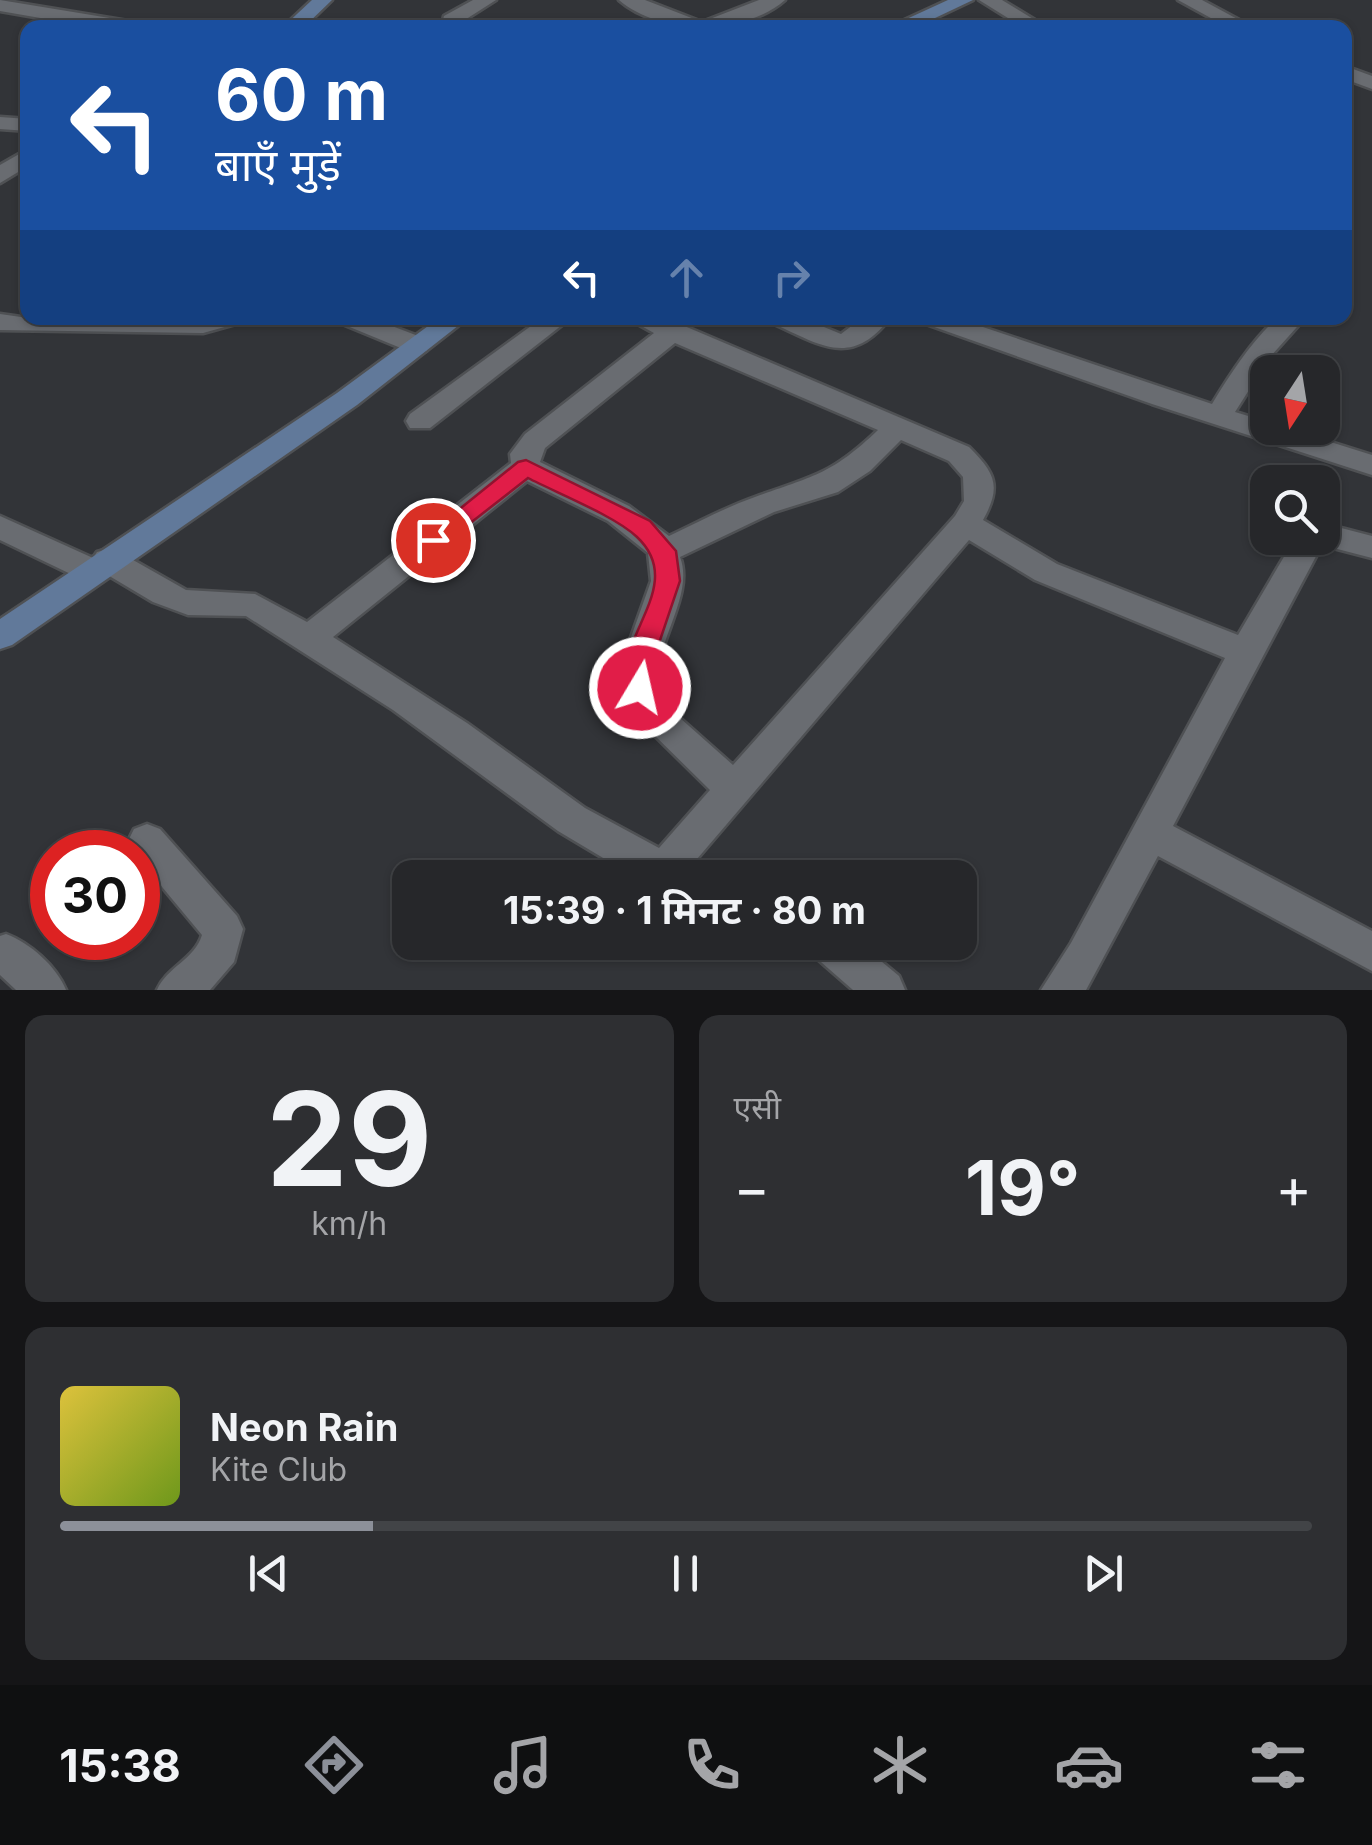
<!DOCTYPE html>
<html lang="hi">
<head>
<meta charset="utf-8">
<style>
  :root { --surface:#26272a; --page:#2e2f32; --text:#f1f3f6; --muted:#a4a5a8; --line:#424447; --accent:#8c9099 }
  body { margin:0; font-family:Inter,"Noto Sans Devanagari",sans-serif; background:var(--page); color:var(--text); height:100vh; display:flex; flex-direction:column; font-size:38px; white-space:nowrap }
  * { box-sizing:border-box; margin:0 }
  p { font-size:32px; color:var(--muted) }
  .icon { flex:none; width:55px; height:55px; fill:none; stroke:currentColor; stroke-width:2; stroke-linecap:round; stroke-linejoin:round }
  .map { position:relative; height:990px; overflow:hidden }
  .drawer { display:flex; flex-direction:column; gap:25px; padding:25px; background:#151517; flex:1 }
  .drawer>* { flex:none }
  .guide { position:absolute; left:20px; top:20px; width:1332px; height:305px; border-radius:20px; box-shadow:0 2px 8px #0004,0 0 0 2px var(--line); background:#1a4fa0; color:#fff; overflow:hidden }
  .needle { width:65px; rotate:192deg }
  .tools { position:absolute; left:1250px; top:355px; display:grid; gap:20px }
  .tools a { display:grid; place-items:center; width:90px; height:90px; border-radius:20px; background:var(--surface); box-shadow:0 2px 8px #0004,0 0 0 2px var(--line); font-size:50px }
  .speed { position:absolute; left:30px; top:830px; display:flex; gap:20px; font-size:50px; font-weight:700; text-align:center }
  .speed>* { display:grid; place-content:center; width:130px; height:130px; border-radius:50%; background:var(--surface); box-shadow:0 2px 8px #0004,0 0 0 2px var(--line); line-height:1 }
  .speed .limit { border:15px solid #d22; background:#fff; color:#111 }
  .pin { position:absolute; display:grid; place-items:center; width:85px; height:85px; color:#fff; margin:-42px; border:5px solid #fff; border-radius:50%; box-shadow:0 2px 10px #0007 }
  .me { position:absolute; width:110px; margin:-55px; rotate:9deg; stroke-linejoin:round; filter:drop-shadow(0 0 8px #0008) }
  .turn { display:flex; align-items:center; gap:35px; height:210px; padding:0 30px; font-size:45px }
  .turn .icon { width:130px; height:130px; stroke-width:2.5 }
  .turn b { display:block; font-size:70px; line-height:85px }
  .lanes { display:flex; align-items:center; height:95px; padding:0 30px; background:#0003; justify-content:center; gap:50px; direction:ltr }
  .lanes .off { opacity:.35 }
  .big { font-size:75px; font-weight:700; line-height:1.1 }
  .drawer .tile { flex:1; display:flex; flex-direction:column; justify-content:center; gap:15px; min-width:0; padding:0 35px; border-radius:20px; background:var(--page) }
  .drawer .dial { align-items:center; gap:0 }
  .dial b { font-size:130px; line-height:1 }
  .song { display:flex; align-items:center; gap:30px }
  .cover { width:120px; height:120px; border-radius:15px; background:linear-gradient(135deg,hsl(50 70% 55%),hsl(80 70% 35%)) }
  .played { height:10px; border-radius:5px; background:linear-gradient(90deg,var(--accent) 25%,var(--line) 25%) }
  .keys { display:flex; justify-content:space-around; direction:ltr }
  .heat { display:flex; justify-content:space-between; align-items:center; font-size:55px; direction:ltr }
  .drawer .tiles { flex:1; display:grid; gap:25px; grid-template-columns:1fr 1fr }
  .tile:last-child { grid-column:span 2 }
  .trip { position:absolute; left:392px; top:860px; width:585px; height:100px; border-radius:20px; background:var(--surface); box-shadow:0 2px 8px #0004,0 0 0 2px var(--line); font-weight:700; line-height:100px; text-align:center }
  .dock { display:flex; height:160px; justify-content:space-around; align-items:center; background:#0f1011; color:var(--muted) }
  .dock .icon { width:70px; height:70px }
  .dock .selected { color:var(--accent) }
  .dock b { font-size:45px; color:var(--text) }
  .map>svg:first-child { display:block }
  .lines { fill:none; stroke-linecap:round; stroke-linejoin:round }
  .street-casing { stroke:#4f5154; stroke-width:5 }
  .secondary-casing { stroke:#4f5154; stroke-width:5 }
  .street { fill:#696c71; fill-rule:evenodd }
  .secondary { fill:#61799a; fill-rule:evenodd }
  .route { fill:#e11d48; stroke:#92132f; stroke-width:2.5 }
</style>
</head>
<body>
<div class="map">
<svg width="1372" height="990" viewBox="0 0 1372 990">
  <rect width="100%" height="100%" fill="#323438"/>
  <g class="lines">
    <defs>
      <g id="street">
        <path d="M0,0L134,22L143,28H98L0,11Z"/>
        <path d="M473,0H496L460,23V28H441L444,16Z"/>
        <path d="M619,0H645L702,22L759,0H785C745,36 659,35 619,0Z"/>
        <path d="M979,0H1002L1048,28H1024Z"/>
        <path d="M1178,0H1202L1254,28H1229Z"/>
        <path d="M1345,66L1372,76V89L1345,79Z"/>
        <path d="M0,117L28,119V131L0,129Z"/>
        <path d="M28,149V166L0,183V165Z"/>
        <path d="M0,314L28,318H243L239,323L203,333L0,330Z"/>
        <path d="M336,318H371L426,339L430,345L426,351H408L340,323Z"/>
        <path d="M542,318H571L430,428H410L406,421L410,414Z"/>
        <path d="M627,318H661L682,325L969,447C995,473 1002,486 983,520L1057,564L1238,635L1295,538H1322V523L1372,536V558L1322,545L1173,826L1372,931V971L1158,856L1086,990H1041L1071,943L1225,658L1035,580L969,540L697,859L716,866L721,878H644L620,868L558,831L393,710L246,616L188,615L153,602L106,574L103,579L92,583L81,579L0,540V516L93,558L97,552L108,549L119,552L186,590L255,594L307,622L511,463L510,454L525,434L654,333ZM675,343L878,430C831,475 813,476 755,497C726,507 697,523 669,536L629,506L540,462L545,448ZM901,440L949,461L963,477L964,501L955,516L733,765L680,718L657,689C653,644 695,596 680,557L774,512L838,492L870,471ZM527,481L608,521L648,553L651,581L625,654L623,689L643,724L710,790L659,848L585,808L467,723L333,637Z"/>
        <path d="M768,318H802L841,334L862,318H890C851,369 819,344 772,323Z"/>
        <path d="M919,318H956L1212,404C1231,373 1251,342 1277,318H1305L1270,357L1235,412L1268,422V428H1286L1372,455V475L1152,404L923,323Z"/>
        <path d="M147,824L160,829L237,916L243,929L234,962L210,990H157C167,967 195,959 202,935L138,858V852H133L128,841L134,829Z"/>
        <path d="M6,934C30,943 56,966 66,990H16L0,975V936Z"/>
        <path d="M807,942H858L899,976L905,990H853L813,955Z"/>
      </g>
      <g id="secondary">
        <path d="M312,0H332L303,28H282Z"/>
        <path d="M948,0H973L914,28H887Z"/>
        <path d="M439,318H468L357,405L12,645L0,649V619L337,393Z"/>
      </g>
    </defs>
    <use href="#street" class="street-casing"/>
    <use href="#secondary" class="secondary-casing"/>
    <use href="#street" class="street"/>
    <use href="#secondary" class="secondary"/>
  </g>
  <path class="route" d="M526,460L650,521L676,551L680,581L654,658L649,695L640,698L631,695C604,644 691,588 637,537C615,516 557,493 528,478L441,546L433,549L421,540L518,462Z"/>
</svg>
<div class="tools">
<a><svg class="needle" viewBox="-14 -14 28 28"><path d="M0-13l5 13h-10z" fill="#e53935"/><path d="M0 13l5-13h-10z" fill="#a4a5a8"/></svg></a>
<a><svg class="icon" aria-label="search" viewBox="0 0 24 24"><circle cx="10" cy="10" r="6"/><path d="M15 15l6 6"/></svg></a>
</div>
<div class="speed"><div class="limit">30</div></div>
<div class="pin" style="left:433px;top:540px;background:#d93025"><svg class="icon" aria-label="arrive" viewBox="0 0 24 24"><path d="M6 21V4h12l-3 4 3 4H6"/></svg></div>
<svg class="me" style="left:640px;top:688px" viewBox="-20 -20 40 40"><circle r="17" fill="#e11d48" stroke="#fff" stroke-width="3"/><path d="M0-11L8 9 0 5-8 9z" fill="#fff"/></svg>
<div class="trip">15:39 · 1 मिनट · 80 m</div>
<div class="guide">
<div class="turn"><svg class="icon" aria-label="left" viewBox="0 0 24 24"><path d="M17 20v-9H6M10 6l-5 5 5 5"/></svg><div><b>60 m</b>बाएँ मुड़ें</div></div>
<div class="lanes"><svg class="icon" aria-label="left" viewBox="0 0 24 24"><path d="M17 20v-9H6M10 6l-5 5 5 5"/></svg><svg class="icon off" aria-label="ahead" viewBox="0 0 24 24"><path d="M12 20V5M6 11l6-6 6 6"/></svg><svg class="icon off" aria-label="right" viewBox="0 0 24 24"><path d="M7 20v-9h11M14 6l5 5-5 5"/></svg></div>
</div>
</div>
<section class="drawer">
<div class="tiles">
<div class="tile dial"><b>29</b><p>km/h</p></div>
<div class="tile"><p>एसी</p>
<div class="heat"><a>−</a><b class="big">19°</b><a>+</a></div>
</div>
<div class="tile">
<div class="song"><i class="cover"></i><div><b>Neon Rain</b><p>Kite Club</p></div></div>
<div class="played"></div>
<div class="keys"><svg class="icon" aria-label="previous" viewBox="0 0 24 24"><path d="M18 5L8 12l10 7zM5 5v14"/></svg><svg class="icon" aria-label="pause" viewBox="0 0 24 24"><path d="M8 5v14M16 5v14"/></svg><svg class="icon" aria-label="next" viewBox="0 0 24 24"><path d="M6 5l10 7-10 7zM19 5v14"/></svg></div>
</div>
</div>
</section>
<nav class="dock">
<b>15:38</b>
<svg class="icon selected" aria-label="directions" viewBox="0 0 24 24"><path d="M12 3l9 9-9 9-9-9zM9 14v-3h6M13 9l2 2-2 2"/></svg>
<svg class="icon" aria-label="music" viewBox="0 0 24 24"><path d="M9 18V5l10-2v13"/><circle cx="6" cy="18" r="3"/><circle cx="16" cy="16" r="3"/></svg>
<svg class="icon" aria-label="phone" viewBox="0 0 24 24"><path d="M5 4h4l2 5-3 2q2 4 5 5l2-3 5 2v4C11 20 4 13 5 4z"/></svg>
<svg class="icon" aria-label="climate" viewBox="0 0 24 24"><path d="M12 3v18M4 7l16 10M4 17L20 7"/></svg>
<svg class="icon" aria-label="car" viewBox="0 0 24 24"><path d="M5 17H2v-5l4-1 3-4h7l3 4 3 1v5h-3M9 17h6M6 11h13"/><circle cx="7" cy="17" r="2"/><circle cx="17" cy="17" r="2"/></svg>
<svg class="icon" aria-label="filters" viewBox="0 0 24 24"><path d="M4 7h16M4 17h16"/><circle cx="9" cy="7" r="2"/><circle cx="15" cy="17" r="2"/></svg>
</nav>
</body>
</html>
